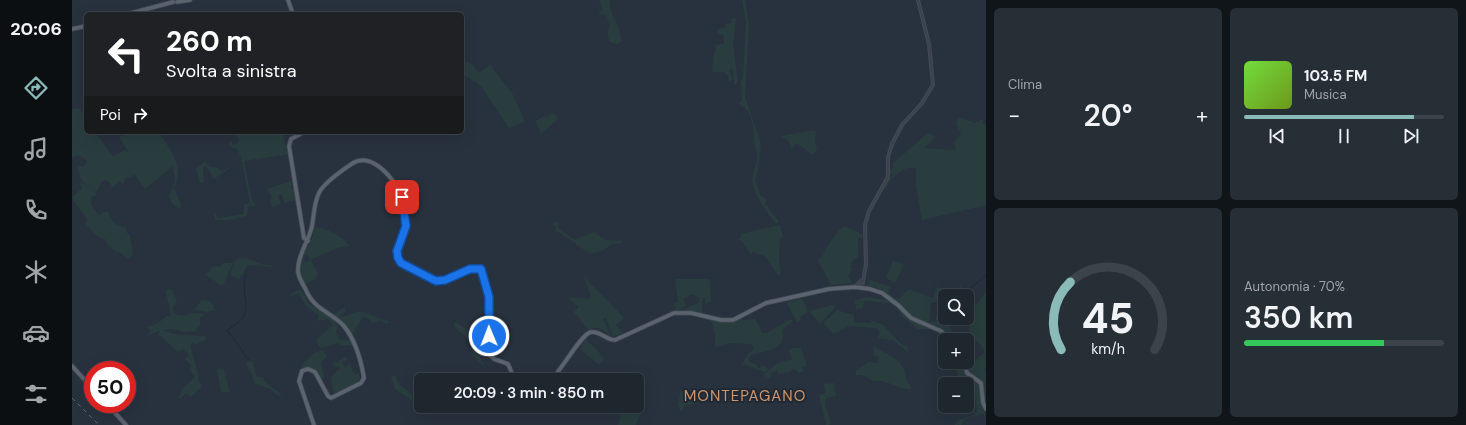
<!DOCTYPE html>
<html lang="it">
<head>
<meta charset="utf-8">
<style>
  :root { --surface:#1e262e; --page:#262e36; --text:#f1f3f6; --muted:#a1a5aa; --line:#3c434a; --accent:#8bbbb9 }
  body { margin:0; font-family:"DM Sans",sans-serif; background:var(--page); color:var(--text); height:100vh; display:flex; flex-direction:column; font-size:15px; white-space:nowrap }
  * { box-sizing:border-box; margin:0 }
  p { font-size:13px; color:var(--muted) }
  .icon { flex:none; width:22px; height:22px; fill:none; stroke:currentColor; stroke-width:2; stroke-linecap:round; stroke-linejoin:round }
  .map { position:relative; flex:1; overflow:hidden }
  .sheet { display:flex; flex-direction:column; gap:8px; padding:8px; background:#101519; width:480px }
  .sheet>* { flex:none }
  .guide { position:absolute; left:12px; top:12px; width:380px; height:122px; border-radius:6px; box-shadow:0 4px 16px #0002,0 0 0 1px var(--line); background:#202124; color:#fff; overflow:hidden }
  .tools { position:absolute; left:866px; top:289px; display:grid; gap:8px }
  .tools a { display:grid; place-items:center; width:36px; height:36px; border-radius:6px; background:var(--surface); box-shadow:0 4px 16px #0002,0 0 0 1px var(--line); font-size:20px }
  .speed { position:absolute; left:12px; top:361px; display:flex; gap:8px; font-size:20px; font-weight:700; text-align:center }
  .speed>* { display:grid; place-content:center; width:52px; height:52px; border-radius:50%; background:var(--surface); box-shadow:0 4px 16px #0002,0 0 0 1px var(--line); line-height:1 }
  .speed .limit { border:6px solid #d22; background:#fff; color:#111 }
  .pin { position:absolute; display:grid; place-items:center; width:34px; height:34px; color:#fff; margin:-17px; border-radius:8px; box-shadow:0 2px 6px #0006 }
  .me { position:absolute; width:44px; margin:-22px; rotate:359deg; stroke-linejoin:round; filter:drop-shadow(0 0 3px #0008) }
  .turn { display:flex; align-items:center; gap:14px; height:84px; padding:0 16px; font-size:18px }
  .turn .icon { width:52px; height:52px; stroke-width:2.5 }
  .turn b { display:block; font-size:28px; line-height:34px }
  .then { display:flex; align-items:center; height:38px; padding:0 16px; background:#0003; gap:8px; font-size:15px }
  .big { font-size:30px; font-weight:600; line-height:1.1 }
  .sheet .widget { flex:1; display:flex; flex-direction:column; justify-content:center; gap:6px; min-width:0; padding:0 14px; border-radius:6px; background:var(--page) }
  .sheet .dial { align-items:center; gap:0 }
  .dial svg { height:104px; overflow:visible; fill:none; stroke:var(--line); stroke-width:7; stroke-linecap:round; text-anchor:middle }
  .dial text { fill:var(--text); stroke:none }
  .song { display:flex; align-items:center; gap:12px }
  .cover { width:48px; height:48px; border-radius:6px; background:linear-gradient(135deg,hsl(100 70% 55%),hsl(80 70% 35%)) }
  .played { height:4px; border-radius:2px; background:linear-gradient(90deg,var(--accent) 85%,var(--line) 85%) }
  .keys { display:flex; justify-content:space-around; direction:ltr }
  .heat { display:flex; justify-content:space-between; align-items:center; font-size:22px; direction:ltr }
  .charge { height:6px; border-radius:3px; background:linear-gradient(90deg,#34c759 70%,var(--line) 0) }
  .sheet .tiles { flex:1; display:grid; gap:8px; grid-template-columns:repeat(2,1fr) }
  .trip { position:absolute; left:342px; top:373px; width:230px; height:40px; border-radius:6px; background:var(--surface); box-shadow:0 4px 16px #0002,0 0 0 1px var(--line); font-weight:600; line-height:40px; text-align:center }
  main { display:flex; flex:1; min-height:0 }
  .tabs { display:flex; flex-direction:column; width:72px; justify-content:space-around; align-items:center; background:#0c0f12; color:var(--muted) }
  .tabs .icon { width:28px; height:28px }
  .tabs .selected { color:var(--accent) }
  .tabs b { font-size:18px; color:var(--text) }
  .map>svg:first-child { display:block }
  .green { fill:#293d3f; fill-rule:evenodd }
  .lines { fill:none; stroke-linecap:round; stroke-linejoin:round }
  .stream { stroke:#1b293b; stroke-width:1 }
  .minor-casing { stroke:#454d57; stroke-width:4 }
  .major-casing { stroke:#454d57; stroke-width:5 }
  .minor { stroke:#3b444e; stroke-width:2.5 }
  .major { stroke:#5a636e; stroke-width:3.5 }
  .rail { stroke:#5e6875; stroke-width:1; stroke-dasharray:4 4; stroke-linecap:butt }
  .route-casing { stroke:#114b97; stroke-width:10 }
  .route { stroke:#1a73e8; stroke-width:7 }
  .labels { text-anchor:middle; stroke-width:4; stroke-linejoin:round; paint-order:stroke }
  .quarter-label { font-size:15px; letter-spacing:1px; fill:#cc966f; stroke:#202933 }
</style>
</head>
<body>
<main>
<nav class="tabs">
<b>20:06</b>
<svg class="icon selected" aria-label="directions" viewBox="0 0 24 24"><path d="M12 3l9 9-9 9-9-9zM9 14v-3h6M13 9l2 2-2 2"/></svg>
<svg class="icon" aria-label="music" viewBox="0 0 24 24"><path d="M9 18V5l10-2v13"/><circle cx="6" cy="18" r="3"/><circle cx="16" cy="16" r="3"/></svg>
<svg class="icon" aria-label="phone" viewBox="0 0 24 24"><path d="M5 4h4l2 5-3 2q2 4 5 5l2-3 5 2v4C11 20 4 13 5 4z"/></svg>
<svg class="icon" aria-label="climate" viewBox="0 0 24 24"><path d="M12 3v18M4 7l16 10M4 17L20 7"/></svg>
<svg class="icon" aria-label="car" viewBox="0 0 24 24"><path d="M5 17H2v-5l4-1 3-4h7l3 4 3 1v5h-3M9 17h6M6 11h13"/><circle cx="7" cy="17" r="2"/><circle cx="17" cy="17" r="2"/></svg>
<svg class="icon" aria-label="filters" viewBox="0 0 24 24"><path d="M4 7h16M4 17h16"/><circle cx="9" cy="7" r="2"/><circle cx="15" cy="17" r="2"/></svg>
</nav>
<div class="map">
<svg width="914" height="425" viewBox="0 0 914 425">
  <rect width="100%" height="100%" fill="#28323e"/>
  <g class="green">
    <path d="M528,0H538C536,16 550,26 549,42L545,44L538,42C534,34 537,30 538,23L534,15L528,14L525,4L526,3V9L531,12Z"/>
    <path d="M670,0H673L677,25L673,97L689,144L686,171L683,179L688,195L695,200L693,203L707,222L704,224C695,212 685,200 681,184C679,174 686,164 685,154C685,150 682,146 682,142C682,130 681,110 668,105L667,102L670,101L669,81L671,77L674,22Z"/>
    <path d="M662,18L664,19L661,45L666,81L663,85L662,84L661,69L657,70L661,80L657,81L656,76L652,72H640L642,54L644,51L643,45L652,44L651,34H646L645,29L653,28V24L660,23V19Z"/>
    <path d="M392,61L400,64L407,73L418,65L440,93L453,122L437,128L408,85L390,74V62Z"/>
    <path d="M7,108L14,119V132H23L41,157L53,150L58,155L47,137L56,132H87C98,150 113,166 102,188L109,204L107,209L100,203L97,196L103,182L101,166L73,189L63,175L54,178L51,184L47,181L41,188L37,182L33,180L30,181L25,191H22L25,195L19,197V205L26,215L35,211L42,223L54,228L55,233L58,235L61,255L56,259L48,252L46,253L37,247L33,239L26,237L13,223L16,221L0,198L10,188L8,184L9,183L15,185L9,180L5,166L11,167L15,163V160L6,155L0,158V109Z"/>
    <path d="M480,113H482L486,119L469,134L464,121L472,116L474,118Z"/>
    <path d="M887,117L902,123L911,119V124L914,125V205L850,220L844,186V168C830,165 818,179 813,191V186L821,173L817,175V170L821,168V163L856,133L864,137L849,150L852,148L882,150L884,153L882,142L889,134L884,123Z"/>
    <path d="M742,130L744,133L743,142L745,149L741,155L724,143L720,149L716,140L710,138V136Z"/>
    <path d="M164,132H213L212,141L216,154L172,161L180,200L184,205L176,207L175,216L157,220H143L142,213L146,218L172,214V205L178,202L169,157L165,149L160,148L157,144L158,139L161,145L166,143L167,141Z"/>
    <path d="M133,161L138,167H145L149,171L161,166L142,179L134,166H131L132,183H128L124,169Z"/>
    <path d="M220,181L219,189L222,188L224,200L212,203L210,194L206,196L209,204L200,207L198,199L200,198L195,189Z"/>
    <path d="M486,222L487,229L503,240L522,232L534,240L550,241L551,243L540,244L530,251L518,254L487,232L482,231L484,228L480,223Z"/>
    <path d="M708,225L711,237L708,239L707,258L709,274L706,276L693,256L681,252L679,255L670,241L666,240L669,237L668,234Z"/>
    <path d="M772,226L790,234L791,238H786V258L781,260L778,267L780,270L776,275L780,283L759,285L746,260L751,256C751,251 766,230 772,226Z"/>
    <path d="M242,227C255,228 270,236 278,246L265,248L238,260L235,254L231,259L233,261L227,263C233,250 242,241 242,227Z"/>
    <path d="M174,258L189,264L201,266V267L176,265L167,280L158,275L161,265L165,259Z"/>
    <path d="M239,260L246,273L243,279L232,285L238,297L228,278L227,264Z"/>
    <path d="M821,260L832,265L823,283L814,278Z"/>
    <path d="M152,263H161L151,285H149L134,275L141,266L147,267Z"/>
    <path d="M512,277L552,318L544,325L551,333L541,337L534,318L531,319L540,338L537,337C534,328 524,326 516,330L502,312L507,307L496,298H509L515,299L519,297Z"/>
    <path d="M603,279H638L639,302L633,304V298H630V313L638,315L607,312L628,302L627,298L620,294L611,299L614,305L604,312L602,304L606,302Z"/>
    <path d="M798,280L820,287L816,292L822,298H828L837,289L861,298L865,287L878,291L890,286L889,293L891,296H873V318H881L876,323L885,340H879C869,328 855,326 842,318C825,309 816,287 795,286ZM866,301L871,302L868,303L863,322H857L859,303Z"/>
    <path d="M97,288L100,290L105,302L101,307L102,313C113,321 123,307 133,316L128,317V325L123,331L111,332L101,329L91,330L101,334L133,336L135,338L124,345L122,343L118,345L126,374V381L130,386L119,397L114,393L108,399L106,397L110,392L109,390L123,377L117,369L120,366L113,359L117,355L112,349L106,352L86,334L88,332L86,331L73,337L79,331L74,326C84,327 88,321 95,316L99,317L94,291Z"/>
    <path d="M227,290L231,292L236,303L264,321L263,324L266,326L264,332L267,339L280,341L283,349L278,345L269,346L267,343L248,348L244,340L259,327L261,323L256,319L245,321L247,316L234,306L227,294L219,296L220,293Z"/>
    <path d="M914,292V368L912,370H914V408C908,387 914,387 896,373L893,363H898L913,353C909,338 891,339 900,316L895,312L897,309L895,308L903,306Z"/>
    <path d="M795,297L820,301L842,321L869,332L876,340L868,333L856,329H846L831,317L824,306L818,303L792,301L791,308L784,310L783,300Z"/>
    <path d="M730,299L736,311L728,317L729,320L725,322L714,302Z"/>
    <path d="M130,300L137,301L142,306V310L135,312L122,310Z"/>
    <path d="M761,305L764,307L748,324L737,311Z"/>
    <path d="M248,307L262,314L273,307V311L267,317C274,317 279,313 286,312C294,311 308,319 316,321V324L308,321L299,323V320L292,317L289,319L280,337L275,329Z"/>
    <path d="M765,310L782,315V322L799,323V320L811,325L829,344L835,346L836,352L821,340L806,338L808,332L804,328L777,326L761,334L751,323Z"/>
    <path d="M639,318L662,321L670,318L671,320L683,319L687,325L690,333H695L719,319L721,321L710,330C717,350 692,351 678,355L676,361L685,365V367L688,368L691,365L696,369L693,372L670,364L676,354L682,350L680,344L656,343L653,345L643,347V334Z"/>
    <path d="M384,322C391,328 401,332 405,342C410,353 404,356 415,369L401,356L398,341L383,327L382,324Z"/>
    <path d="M514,339L532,358L527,365L508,349Z"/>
    <path d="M801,346C815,355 832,358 834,377C835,382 839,385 839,389H832L811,381H802L790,375H784V371L797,362L806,363L807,357L802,355Z"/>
    <path d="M721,348H729L735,366L730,367L731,371L727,373L722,368L717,372L706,374L705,370L698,373L699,379L691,375L705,363L720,359L716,350Z"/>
    <path d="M251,350L255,357L249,362L252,378L247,379C242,371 241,367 231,369L229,366L242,353Z"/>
    <path d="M274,356L275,360L270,362L273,368L278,364L282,374H287L288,379L282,384L283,386L262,395L259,382L260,376L269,368L264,367L259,363L266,362Z"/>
    <path d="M180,361L185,377H190L196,385L210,394L206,396L198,389L181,383L183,382L174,363Z"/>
    <path d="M886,362H890L893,374L907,384L910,406L914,415L909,414L892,420L889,425H882L887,420L901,416L905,412L902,387L898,383L886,379L884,368Z"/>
    <path d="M151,368L158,392H149L145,369Z"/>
    <path d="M321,375L323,376L328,385L341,395L340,401L323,389L319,378Z"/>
    <path d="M762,383L764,396L754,398L753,405L759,422L757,425H754L747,395L754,393L752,384Z"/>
    <path d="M609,390L625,403L613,406L609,412L606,405Z"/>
    <path d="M571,398H574V401L564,425H546L551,406L569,405Z"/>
  </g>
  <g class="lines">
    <g class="stream">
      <path d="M174,274C166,299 188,313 155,330L177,360"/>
      <path d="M876,293C889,298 905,283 914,275"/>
    </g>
    <defs>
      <g id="minor">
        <path d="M783,287L790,280"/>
        <path d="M790,287L794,264L793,225L797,211L816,177V157L820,144L830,125L850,103L861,85L857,44L846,0"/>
      </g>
      <g id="major">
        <path d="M216,0L221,14"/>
        <path d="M105,2L118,0"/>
        <path d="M56,14L101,2"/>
        <path d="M0,29L14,26"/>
        <path d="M232,132L219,139L217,146L232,238L236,241"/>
        <path d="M892,362L895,373L909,383L911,403L914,409"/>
        <path d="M0,366L21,389"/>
        <path d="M479,380C489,371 509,334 519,332C529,331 534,340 543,340L602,313H619L649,320H661L694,303L757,289L783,287L798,289L810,293L826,305L839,318L869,331L878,340"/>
        <path d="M35,404L54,425"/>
        <path d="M242,425L227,381L230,371L236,369L243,372L256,396L259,398L289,383L292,378C289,360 283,339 271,325C256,310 242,310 233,288C230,283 227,278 226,272C225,256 237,241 240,226C242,215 242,203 247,193C251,184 272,169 281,163C296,154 312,169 321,181C329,192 337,213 334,227C332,239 320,251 329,263C338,270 355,281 366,281C381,281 394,264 409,269L417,302L416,353L422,359L436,364L443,380"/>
      </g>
    </defs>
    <use href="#minor" class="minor-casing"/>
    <use href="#major" class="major-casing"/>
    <use href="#minor" class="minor"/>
    <use href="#major" class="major"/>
    <path class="rail" d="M0,398L27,425"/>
  </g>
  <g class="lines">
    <defs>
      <path id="route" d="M330,197L334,226L325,251L326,258L329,263L364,281L373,280L398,269H409L417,297V336"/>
    </defs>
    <use href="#route" class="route-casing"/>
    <use href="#route" class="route"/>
  </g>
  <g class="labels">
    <g class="quarter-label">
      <text x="673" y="401">MONTEPAGANO</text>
    </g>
  </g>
</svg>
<div class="tools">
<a><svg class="icon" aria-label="search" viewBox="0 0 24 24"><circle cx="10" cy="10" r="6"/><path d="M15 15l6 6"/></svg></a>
<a>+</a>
<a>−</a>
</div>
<div class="speed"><div class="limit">50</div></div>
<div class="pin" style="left:330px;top:197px;background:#d93025"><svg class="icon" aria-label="arrive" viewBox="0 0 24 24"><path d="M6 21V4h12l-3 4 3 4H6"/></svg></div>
<svg class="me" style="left:417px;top:336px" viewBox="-20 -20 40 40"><circle r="17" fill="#1a73e8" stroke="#fff" stroke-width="3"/><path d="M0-11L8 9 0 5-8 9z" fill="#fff"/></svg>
<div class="trip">20:09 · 3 min · 850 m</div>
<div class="guide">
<div class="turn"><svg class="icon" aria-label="left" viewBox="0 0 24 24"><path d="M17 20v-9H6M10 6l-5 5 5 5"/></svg><div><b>260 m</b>Svolta a sinistra</div></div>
<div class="then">Poi<svg class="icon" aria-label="right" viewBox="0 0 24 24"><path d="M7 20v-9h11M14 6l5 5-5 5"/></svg></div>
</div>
</div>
<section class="sheet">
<div class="tiles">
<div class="widget"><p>Clima</p>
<div class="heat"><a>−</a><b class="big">20°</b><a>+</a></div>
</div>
<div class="widget">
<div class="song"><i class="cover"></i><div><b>103.5 FM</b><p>Musica</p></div></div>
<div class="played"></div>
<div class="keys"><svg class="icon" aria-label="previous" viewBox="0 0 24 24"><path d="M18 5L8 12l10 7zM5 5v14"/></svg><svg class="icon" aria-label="pause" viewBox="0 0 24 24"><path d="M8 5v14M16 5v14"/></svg><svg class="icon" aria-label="next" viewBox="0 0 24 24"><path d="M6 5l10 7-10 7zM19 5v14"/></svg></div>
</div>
<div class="widget dial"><svg viewBox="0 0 100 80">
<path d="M14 69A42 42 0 1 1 86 69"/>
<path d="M14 69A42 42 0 0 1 21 17" stroke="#8bbbb9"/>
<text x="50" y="56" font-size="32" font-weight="700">45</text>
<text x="50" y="72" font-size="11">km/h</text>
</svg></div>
<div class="widget"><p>Autonomia · 70%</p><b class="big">350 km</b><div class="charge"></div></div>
</div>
</section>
</main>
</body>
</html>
